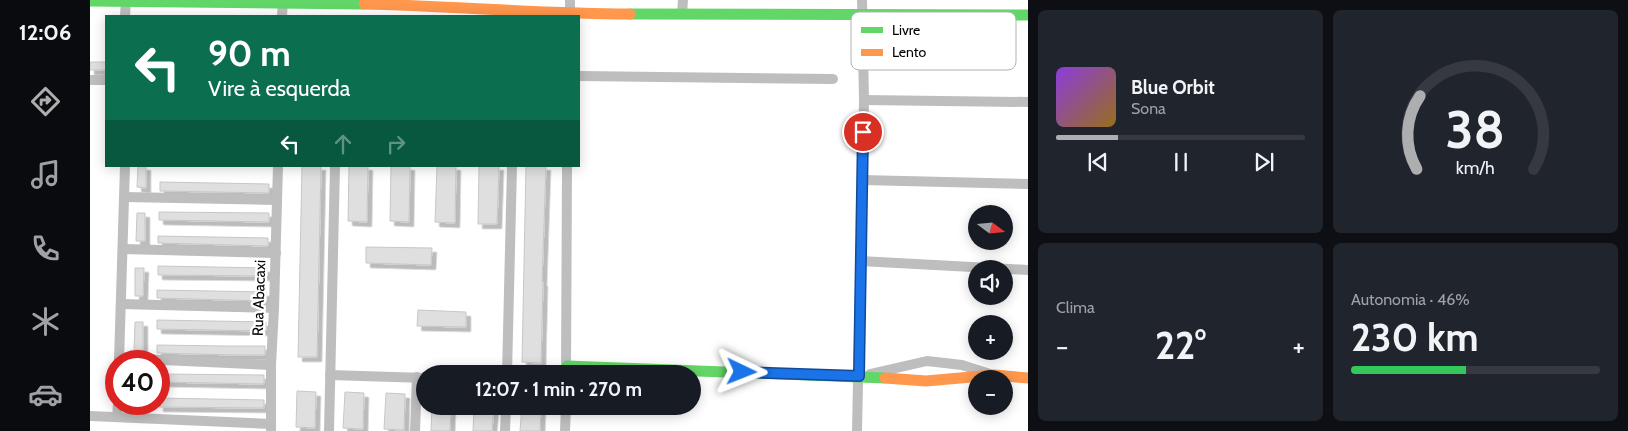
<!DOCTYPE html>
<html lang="pt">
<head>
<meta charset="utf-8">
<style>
  :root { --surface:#171b24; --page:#20242c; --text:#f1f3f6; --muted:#9ea1a6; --line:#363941; --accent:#adaeaf }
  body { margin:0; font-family:Cabin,sans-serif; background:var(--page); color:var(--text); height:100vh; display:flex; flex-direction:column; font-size:19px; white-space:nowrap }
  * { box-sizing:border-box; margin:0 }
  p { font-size:16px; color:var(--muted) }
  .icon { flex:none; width:28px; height:28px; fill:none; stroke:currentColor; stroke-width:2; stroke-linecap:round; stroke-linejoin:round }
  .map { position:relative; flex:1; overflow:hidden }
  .drawer { display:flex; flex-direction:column; gap:10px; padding:10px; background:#0d0f14; width:600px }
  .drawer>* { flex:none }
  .banner { position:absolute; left:15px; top:15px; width:475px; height:152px; border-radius:0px; box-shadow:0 2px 12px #0003; background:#0b6e4f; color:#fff; overflow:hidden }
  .needle { width:32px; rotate:106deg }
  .tools { position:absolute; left:878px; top:205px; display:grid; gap:10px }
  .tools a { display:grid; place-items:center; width:45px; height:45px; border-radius:50%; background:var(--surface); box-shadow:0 2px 12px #0003; font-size:25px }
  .speed { position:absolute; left:15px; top:350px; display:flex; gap:10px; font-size:25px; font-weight:700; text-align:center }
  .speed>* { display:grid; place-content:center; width:65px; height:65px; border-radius:50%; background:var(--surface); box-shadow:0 2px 12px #0003; line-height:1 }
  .speed .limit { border:8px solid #d22; background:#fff; color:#111 }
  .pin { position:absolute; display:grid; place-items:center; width:42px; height:42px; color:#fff; margin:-21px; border:2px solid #fff; border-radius:50%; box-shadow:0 1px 5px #0007 }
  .me { position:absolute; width:55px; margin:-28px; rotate:92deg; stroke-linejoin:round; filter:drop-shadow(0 0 4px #0008) }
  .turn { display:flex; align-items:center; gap:18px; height:105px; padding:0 20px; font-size:22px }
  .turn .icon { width:65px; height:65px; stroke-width:2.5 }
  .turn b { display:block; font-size:35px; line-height:42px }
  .lanes { display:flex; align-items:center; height:48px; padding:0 20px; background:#0003; justify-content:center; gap:25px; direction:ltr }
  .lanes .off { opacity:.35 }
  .big { font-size:38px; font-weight:700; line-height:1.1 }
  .drawer .card { flex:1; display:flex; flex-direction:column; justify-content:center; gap:8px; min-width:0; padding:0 18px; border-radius:8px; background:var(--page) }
  .drawer .dial { align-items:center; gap:0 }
  .dial svg { height:130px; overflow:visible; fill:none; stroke:var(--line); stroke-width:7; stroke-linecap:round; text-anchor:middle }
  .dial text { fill:var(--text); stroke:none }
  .song { display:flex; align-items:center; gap:15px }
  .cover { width:60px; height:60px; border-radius:8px; background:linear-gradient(135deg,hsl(270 70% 55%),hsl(40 70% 35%)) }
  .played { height:5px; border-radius:2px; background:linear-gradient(90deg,var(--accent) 25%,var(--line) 25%) }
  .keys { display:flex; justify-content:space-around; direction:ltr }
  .heat { display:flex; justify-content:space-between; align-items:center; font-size:28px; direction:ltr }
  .charge { height:8px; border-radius:4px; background:linear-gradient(90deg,#34c759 46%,var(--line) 0) }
  .drawer .tiles { flex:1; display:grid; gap:10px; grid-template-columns:repeat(2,1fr) }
  .trip { position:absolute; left:326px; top:365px; width:285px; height:50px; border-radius:25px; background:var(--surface); box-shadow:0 2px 12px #0003; font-weight:700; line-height:50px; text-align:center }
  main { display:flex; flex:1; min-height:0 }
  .tabs { display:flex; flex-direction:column; width:90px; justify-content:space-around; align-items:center; background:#090b0e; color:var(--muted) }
  .tabs .icon { width:35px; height:35px }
  .tabs .active { color:var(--accent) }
  .tabs b { font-size:22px; color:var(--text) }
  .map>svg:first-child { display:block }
  .building { fill:#dfdfdf; stroke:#c7c7c7; filter:url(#shadow) }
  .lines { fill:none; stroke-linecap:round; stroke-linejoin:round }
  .street { stroke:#bebebe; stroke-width:10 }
  .fast { stroke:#63d668; stroke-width:11 }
  .slow { stroke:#ff974d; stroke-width:11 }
  .route-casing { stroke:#114b97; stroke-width:12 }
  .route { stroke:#1a73e8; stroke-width:9 }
  .labels { text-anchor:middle; stroke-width:5; stroke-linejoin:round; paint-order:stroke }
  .street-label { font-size:15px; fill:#000; stroke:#fff }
  .key { fill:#fff; stroke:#b2b2b2; stroke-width:1 }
  .key-label { font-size:14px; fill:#000 }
</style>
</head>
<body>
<main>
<nav class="tabs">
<b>12:06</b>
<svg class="icon active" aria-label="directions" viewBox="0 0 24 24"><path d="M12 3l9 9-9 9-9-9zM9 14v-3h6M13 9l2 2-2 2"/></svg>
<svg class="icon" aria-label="music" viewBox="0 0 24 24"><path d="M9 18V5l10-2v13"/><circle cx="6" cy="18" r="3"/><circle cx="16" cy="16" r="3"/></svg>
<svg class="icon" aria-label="phone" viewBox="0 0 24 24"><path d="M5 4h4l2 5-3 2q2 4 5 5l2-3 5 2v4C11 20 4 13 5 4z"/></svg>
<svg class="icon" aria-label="climate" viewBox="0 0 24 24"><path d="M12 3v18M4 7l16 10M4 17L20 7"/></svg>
<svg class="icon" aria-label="car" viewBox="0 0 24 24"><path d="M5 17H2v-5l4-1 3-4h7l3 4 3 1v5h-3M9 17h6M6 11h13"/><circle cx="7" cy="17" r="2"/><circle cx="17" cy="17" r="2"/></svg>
</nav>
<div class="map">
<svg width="938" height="431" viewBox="0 0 938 431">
  <defs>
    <filter id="shadow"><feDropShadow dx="4.5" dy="4.5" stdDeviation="0" flood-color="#0004"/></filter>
  </defs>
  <rect width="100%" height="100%" fill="#fff"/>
  <g class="building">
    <rect x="0" y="62" width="16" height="8"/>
    <path d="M48,166H56V188L47,187Z"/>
    <path d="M212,166H231L227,357H208Z"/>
    <path d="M259,166H278L277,222L258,221Z"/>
    <path d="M301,166H320L319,222L300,221Z"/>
    <path d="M347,166H366L365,223L345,222Z"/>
    <path d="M389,166H409L407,224H388Z"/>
    <path d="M436,166H456L452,281L453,282L451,363L432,362Z"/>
    <path d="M70,182L179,184V193L70,191Z"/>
    <path d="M69,212L179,213V222L69,220Z"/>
    <path d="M47,213H55V241H46Z"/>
    <path d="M68,236L178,238V246L68,243Z"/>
    <path d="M276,247L342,248L341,265L276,263Z"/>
    <path d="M68,266L177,268V276L68,275Z"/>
    <path d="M45,268H54L53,296H45Z"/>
    <path d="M67,290L176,292V301L67,298Z"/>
    <path d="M328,310L376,312V327L327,326Z"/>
    <path d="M67,320L176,322V331L67,329Z"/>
    <path d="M45,322H53V350H44Z"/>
    <path d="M67,345L136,346H175V355H148L67,353Z"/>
    <path d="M69,374L174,375V384L69,382Z"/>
    <path d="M207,391L226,392L225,428L206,427Z"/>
    <path d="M255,392L274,393L273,429L253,428Z"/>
    <path d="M296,393L315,394L314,430L294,429Z"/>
    <path d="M69,398L174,400V408L69,407Z"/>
    <path d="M342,406H361L360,431H341Z"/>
    <path d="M384,406H404L402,431H383Z"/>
    <path d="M432,406H451L450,431H430Z"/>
  </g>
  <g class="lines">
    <g class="street">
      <path d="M592,14L593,0"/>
      <path d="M35,16L36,0"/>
      <path d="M192,16L193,0"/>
      <path d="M480,16V0"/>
      <path d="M489,76L743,79"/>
      <path d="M0,80H16"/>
      <path d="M774,100L938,102"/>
      <path d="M772,180L938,184"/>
      <path d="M34,197L186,200"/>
      <path d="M33,249L186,253"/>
      <path d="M770,261L938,270"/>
      <path d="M31,304L184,308"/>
      <path d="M29,358L181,365"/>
      <path d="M29,361L35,166"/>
      <path d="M417,374L422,166"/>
      <path d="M476,374L477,166"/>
      <path d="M780,374L837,361L872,365L900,374"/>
      <path d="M240,375L335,378"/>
      <path d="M0,416L181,424"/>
      <path d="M27,417L28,404"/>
      <path d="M181,431V365L184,308L188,166"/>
      <path d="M239,431L245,166"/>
      <path d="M325,431L327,377"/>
      <path d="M415,431L416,406"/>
      <path d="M475,431L476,406"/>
      <path d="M767,431L774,100L772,0"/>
    </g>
    <g class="fast">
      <path d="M0,1L274,4"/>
      <path d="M540,14L938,15"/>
      <path d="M477,366L795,378"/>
    </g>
    <g class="slow">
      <path d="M274,4C363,6 451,14 540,14"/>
      <path d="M795,378L836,381L904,375L938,378"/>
    </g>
  </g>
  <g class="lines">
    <defs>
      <path id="route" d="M652,372L769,376L773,132"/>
    </defs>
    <use href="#route" class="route-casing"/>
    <use href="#route" class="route"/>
  </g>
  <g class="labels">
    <g class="street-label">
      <text transform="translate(169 298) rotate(-88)" y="5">Rua Abacaxi</text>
    </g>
  </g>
  <rect x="761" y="12" width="165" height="58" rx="8" class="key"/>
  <rect x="771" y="27" width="22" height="6" fill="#63d668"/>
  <rect x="771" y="49" width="22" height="7" fill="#ff974d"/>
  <g class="key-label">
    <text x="802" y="35">Livre</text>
    <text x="802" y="57">Lento</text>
  </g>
</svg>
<div class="tools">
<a><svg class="needle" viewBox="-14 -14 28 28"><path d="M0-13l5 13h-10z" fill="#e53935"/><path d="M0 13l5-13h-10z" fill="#9ea1a6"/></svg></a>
<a><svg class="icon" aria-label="sound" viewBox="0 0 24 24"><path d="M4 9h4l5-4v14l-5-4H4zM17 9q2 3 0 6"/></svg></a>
<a>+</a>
<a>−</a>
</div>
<div class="speed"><div class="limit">40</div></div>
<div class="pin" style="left:773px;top:132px;background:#d93025"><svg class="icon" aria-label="arrive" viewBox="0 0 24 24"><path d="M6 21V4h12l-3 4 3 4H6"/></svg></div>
<svg class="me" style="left:652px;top:372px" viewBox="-20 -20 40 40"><path d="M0-17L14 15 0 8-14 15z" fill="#1a73e8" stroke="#fff" stroke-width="4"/></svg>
<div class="trip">12:07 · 1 min · 270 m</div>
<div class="banner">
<div class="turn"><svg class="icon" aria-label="left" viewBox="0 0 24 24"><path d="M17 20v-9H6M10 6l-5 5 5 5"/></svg><div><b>90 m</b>Vire à esquerda</div></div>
<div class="lanes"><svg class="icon" aria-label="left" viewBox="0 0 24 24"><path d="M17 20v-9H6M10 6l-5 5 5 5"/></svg><svg class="icon off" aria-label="ahead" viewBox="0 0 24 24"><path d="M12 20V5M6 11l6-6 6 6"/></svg><svg class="icon off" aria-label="right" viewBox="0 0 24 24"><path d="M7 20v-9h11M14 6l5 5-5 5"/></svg></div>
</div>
</div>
<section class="drawer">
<div class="tiles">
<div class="card">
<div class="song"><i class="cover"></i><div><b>Blue Orbit</b><p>Sona</p></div></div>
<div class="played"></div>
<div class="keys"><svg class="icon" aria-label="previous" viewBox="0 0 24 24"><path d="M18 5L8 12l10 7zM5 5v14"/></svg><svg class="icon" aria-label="pause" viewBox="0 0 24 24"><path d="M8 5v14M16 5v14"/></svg><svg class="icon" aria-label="next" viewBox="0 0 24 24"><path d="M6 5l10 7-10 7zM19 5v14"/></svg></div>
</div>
<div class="card dial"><svg viewBox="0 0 100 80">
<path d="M14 69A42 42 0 1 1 86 69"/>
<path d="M14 69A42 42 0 0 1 16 24" stroke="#adaeaf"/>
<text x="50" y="56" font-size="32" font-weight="700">38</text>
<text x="50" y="72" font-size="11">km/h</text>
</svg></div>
<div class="card"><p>Clima</p>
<div class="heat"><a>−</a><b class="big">22°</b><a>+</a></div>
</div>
<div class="card"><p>Autonomia · 46%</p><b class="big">230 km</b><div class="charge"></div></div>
</div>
</section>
</main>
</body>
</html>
